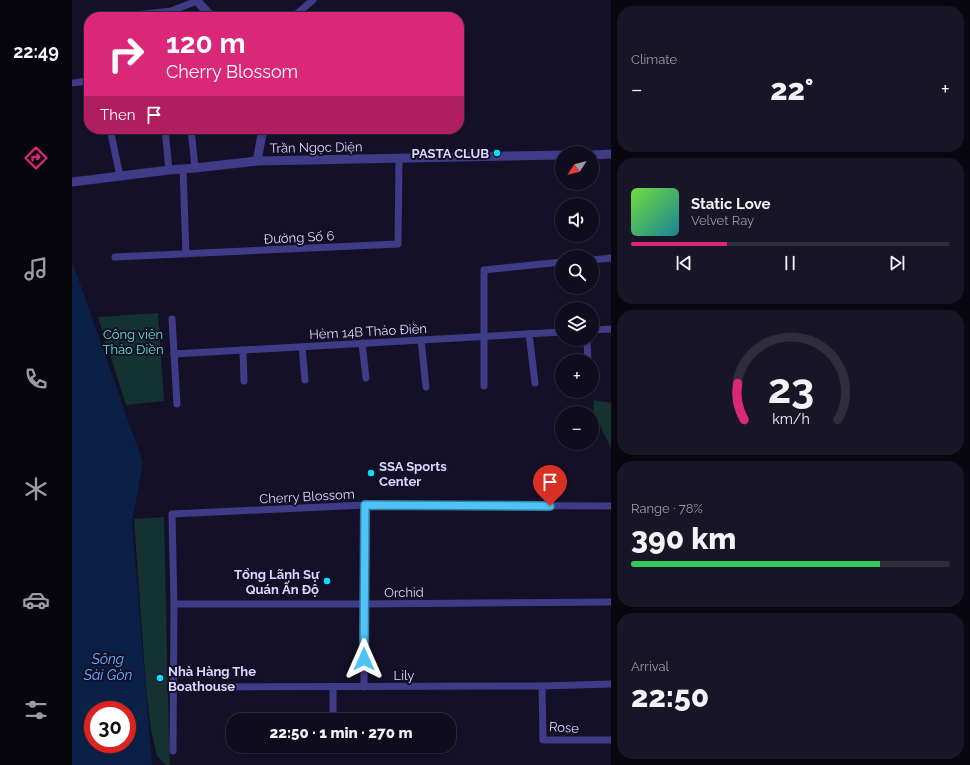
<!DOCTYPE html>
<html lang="en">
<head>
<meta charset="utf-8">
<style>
  :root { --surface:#0f0c1e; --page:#181527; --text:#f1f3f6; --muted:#9b9ba4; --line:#2f2c3c; --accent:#db2777 }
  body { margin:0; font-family:Raleway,sans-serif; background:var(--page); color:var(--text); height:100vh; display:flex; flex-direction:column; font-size:15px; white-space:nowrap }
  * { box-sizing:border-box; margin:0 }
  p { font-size:13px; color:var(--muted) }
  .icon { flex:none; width:22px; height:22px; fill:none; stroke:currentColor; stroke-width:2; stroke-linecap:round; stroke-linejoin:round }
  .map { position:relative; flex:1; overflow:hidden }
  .details { display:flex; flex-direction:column; gap:6px; padding:6px; background:#080710; width:359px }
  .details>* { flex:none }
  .top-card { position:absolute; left:12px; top:12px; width:380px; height:122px; border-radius:16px; box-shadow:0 1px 3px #0004,0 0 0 1px var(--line); background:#db2777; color:#fff; overflow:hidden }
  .needle { width:26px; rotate:234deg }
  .tools { position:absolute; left:483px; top:146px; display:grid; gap:8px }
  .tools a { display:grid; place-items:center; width:44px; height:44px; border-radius:50%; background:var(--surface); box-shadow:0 1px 3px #0004,0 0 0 1px var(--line); font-size:20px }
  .speed { position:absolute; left:12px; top:701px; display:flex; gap:8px; font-size:20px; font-weight:700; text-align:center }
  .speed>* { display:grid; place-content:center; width:52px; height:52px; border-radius:50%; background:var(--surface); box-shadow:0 1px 3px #0004,0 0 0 1px var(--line); line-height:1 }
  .speed .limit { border:6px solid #d22; background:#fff; color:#111 }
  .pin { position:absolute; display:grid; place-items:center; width:34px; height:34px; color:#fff; margin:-41px -17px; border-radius:50% 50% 50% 0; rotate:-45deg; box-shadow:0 0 4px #0007 }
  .pin .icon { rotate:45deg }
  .me { position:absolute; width:44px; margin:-22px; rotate:0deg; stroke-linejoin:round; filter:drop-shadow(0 0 3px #0008) }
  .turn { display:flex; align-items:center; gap:14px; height:84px; padding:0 16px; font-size:18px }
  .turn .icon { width:52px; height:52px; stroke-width:2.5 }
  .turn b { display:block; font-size:28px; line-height:34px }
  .then { display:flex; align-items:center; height:38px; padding:0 16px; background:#0003; gap:8px; font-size:15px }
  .big { font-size:30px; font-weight:800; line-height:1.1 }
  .details .card { flex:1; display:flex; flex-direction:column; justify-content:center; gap:6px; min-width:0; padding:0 14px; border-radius:16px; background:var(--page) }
  .details .dial { align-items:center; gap:0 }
  .dial svg { height:104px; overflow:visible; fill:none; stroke:var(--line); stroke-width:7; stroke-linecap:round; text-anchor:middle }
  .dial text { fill:var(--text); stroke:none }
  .song { display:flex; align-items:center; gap:12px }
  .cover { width:48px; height:48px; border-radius:6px; background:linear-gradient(135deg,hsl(100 70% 55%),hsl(190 70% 35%)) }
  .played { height:4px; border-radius:2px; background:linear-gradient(90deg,var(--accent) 30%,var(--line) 30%) }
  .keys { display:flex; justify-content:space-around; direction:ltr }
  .heat { display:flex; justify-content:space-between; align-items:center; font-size:22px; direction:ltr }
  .charge { height:6px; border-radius:3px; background:linear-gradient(90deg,#34c759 78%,var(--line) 0) }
  .trip { position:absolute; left:154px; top:713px; width:230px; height:40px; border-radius:16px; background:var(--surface); box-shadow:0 1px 3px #0004,0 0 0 1px var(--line); font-weight:800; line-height:40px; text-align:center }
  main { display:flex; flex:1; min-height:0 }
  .tab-bar { display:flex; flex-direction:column; width:72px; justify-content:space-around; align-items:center; background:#06050c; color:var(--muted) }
  .tab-bar .icon { width:28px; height:28px }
  .tab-bar .active { color:var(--accent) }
  .tab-bar b { font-size:18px; color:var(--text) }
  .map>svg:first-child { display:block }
  .green { fill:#133231 }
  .water { fill:#0a2046; fill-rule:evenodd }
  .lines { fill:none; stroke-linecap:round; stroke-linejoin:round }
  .minor { stroke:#3e3b87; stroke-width:7 }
  .tertiary { stroke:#3e3b87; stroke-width:9 }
  .route-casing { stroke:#337fa1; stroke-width:10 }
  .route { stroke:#4fc3f7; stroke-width:7 }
  .poi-dot { fill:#03e3ff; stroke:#141028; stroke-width:1.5 }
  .labels { text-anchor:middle; stroke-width:4; stroke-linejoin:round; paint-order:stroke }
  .street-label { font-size:13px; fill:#dcd7ff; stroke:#141028 }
  .poi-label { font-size:13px; font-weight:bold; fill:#dcd7ff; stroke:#141028; text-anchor:end }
  .park-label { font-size:13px; fill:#61e1c2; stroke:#141028 }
  .water-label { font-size:14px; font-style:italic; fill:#65b6ff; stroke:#141028 }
</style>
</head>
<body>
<main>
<nav class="tab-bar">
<b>22:49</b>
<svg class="icon active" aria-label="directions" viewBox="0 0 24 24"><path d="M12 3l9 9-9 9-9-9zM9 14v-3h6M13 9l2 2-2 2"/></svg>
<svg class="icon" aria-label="music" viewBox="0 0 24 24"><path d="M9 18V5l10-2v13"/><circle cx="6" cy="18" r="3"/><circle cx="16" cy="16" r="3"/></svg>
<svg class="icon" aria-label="phone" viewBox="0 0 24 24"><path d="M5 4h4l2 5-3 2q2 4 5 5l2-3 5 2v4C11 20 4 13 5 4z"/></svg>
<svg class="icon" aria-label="climate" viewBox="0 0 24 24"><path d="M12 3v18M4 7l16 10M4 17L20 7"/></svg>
<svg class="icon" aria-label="car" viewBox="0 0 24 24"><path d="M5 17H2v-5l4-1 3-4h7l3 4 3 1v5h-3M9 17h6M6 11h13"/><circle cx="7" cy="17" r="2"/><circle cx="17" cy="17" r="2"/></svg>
<svg class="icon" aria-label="filters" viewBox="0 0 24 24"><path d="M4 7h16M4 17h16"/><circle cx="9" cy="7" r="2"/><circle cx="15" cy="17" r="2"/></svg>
</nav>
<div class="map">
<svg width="539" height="765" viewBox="0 0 539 765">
  <rect width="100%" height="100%" fill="#141028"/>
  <g class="green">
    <path d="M86,313L92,401L54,405L26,317Z"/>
    <path d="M522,400L539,403V448L521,412Z"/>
    <path d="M92,517L97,746L98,765H94L85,756L79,730L74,687L62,519Z"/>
  </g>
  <path class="water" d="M0,263L5,275L71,463L60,521L80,765H0ZM21,710H55V744H21Z"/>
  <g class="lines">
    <g class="minor">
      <path d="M47,17L99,11L125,1"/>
      <path d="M221,17L241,0"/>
      <path d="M0,83L17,81"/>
      <path d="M38,129L48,176"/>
      <path d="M93,129L97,170"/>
      <path d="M119,129L123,168"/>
      <path d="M111,169L114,254"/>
      <path d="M43,257L326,244L327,158"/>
      <path d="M520,260L539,258"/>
      <path d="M100,319L105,404"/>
      <path d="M520,330L539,329"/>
      <path d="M457,334L463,383"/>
      <path d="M515,339L516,361"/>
      <path d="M349,340L354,387"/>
      <path d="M290,343L294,378"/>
      <path d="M230,347L233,380"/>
      <path d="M171,350L172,381"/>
      <path d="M102,354L490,332"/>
      <path d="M412,386V270L490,262"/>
      <path d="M102,604H292L539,602"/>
      <path d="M470,686L471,740H539"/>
      <path d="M102,687L470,686L539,684"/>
      <path d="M261,687V720"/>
      <path d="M292,687L293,505"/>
      <path d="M101,751L102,604L100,514L293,505L539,506"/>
    </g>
    <g class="tertiary">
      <path d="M124,0L140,17"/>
      <path d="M520,155L539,154"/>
      <path d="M185,161L191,129"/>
      <path d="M0,182L97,170L123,168L185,161L490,155"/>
    </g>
  </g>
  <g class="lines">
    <defs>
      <path id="route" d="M292,659L293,505L478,506"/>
    </defs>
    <use href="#route" class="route-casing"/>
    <use href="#route" class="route"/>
  </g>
  <g class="poi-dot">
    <circle cx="425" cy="153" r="4"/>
    <circle cx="299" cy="473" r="4"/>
    <circle cx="255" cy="581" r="4"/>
    <circle cx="88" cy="678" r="4"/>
  </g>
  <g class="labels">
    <g class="street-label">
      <text transform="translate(244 147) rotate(-1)" y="5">Trần Ngọc Diện</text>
      <text transform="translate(227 237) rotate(-3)" y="5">Đường Số 6</text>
      <text transform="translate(296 331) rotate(-3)" y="5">Hẻm 14B Thảo Điền</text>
      <text transform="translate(235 496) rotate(-3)" y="5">Cherry Blossom</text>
      <text transform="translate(332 592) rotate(-1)" y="5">Orchid</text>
      <text x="332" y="680">Lily</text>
      <text transform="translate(492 727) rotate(4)" y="5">Rose</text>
    </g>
    <g class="poi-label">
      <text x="417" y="158">PASTA CLUB</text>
      <text x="307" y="471" text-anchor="start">SSA Sports<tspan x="307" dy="15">Center</tspan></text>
      <text x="247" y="579">Tổng Lãnh Sự<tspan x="247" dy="15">Quán Ấn Độ</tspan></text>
      <text x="96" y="676" text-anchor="start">Nhà Hàng The<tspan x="96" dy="15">Boathouse</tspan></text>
    </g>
    <g class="park-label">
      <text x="61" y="339">Công viên<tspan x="61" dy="15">Thảo Điền</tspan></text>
    </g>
    <g class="water-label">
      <text x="36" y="664">Sông<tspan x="36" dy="16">Sài Gòn</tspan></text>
    </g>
  </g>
</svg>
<div class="tools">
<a><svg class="needle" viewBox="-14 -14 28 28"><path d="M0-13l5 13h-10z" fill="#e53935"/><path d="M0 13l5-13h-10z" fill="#9b9ba4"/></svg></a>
<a><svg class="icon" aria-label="sound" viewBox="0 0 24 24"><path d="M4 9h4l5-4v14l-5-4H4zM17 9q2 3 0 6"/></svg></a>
<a><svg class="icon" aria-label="search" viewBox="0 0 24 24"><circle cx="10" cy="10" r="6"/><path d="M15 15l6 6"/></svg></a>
<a><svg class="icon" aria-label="layers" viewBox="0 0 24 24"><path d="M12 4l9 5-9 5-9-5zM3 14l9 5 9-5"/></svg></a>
<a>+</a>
<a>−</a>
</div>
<div class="speed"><div class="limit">30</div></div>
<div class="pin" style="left:478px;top:506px;background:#d93025"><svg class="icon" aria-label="arrive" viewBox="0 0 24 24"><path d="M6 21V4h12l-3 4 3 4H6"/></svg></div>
<svg class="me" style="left:292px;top:659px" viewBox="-20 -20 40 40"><path d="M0-17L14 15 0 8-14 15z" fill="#4fc3f7" stroke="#fff" stroke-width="4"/></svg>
<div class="trip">22:50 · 1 min · 270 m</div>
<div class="top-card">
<div class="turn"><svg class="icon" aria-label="right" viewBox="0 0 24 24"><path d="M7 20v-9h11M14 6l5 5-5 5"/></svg><div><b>120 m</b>Cherry Blossom</div></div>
<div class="then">Then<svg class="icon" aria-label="arrive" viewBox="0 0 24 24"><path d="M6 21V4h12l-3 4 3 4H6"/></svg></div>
</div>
</div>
<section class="details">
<div class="card"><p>Climate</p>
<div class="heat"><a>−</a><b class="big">22°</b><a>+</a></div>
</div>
<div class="card">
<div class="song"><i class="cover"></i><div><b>Static Love</b><p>Velvet Ray</p></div></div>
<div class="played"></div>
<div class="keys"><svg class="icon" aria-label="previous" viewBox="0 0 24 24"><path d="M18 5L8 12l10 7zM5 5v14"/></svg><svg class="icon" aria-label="pause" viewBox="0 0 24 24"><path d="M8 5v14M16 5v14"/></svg><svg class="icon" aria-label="next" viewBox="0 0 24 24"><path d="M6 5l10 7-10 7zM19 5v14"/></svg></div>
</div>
<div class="card dial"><svg viewBox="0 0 100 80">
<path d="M14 69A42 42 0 1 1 86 69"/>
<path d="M14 69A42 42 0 0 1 9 41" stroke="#db2777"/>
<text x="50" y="56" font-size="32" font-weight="700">23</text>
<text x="50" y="72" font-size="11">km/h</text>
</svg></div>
<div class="card"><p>Range · 78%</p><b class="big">390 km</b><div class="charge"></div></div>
<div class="card"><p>Arrival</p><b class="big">22:50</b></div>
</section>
</main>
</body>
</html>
